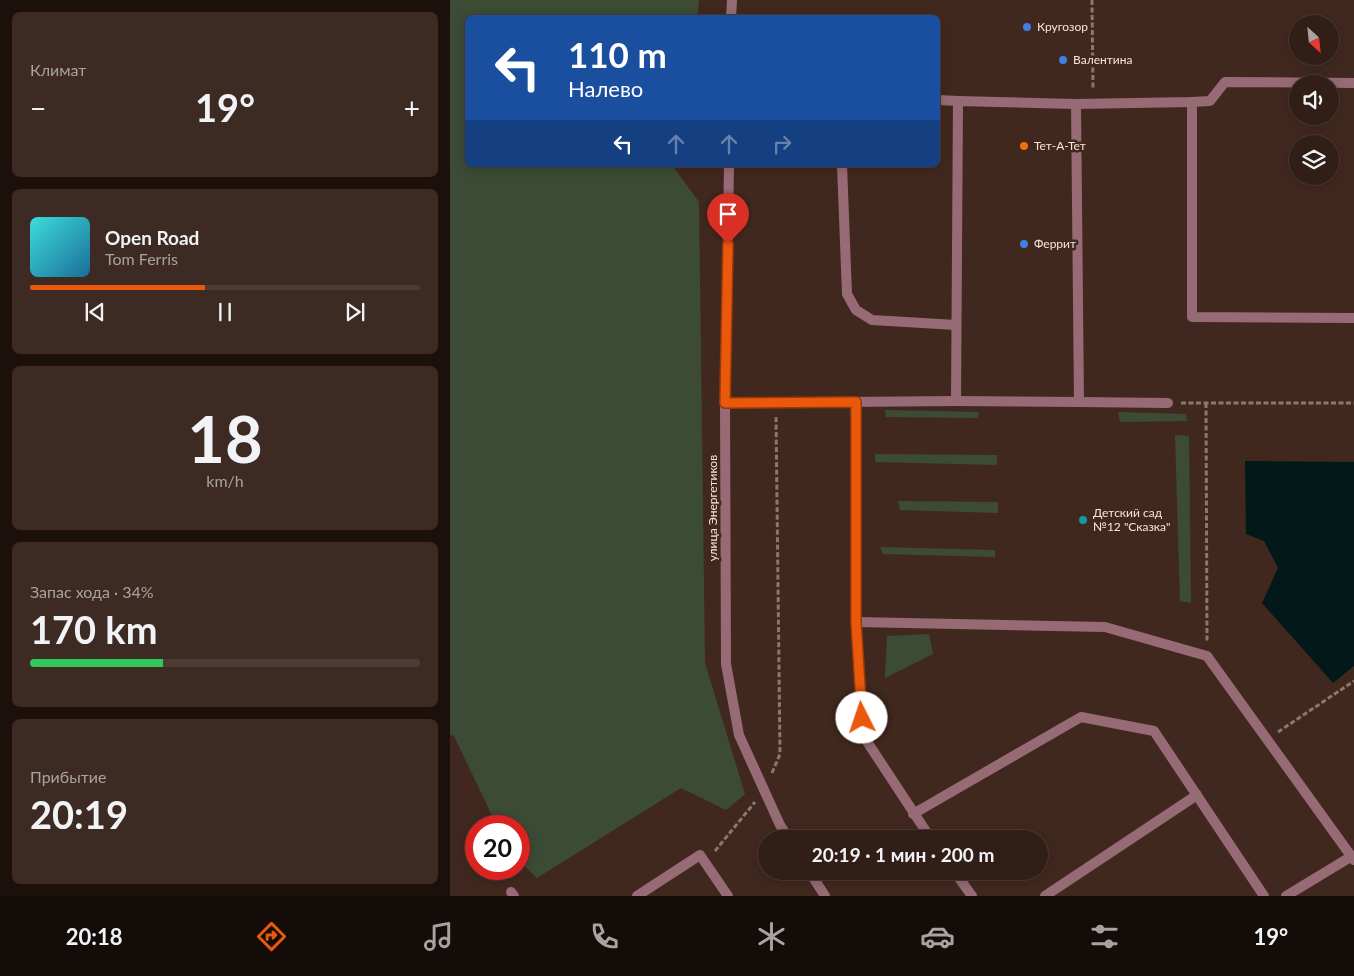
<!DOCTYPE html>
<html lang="ru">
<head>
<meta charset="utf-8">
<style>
  :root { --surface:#311e16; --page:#3d2b23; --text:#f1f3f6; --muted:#a8a2a1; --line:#4c3c35; --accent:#ea580c }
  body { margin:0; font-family:Lato,sans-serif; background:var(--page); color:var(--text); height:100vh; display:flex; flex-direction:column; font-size:19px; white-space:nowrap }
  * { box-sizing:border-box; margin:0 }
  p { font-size:16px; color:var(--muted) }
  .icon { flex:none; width:28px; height:28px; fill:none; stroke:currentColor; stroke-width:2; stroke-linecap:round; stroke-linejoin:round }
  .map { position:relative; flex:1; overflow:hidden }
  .side { display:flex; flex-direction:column; gap:12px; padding:12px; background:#1b100c; width:450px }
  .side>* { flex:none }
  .banner { position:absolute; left:15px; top:15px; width:475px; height:152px; border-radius:8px; box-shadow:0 2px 12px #0003,0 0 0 1px var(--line); background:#1a4fa0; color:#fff; overflow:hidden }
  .needle { width:32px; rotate:153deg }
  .controls { position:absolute; left:839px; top:15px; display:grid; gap:10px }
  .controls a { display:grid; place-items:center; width:50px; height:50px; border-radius:50%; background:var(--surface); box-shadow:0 2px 12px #0003,0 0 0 1px var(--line); font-size:25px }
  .speed { position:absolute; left:15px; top:815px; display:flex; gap:10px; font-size:25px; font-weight:700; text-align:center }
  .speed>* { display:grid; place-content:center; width:65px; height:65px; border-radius:50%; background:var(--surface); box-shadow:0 2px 12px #0003,0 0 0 1px var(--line); line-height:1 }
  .speed .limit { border:8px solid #d22; background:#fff; color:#111 }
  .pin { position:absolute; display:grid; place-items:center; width:42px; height:42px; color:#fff; margin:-51px -21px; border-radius:50% 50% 50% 0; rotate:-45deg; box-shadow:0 0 5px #0007 }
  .pin .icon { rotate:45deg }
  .me { position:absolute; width:55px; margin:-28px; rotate:356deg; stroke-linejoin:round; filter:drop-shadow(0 0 4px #0008) }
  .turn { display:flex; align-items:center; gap:18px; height:105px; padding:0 20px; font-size:22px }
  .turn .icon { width:65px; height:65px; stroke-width:2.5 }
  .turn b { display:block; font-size:35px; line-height:42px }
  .lanes { display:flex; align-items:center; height:48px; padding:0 20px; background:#0003; justify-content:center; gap:25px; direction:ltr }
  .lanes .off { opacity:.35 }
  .big { font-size:38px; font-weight:700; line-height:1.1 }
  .side .widget { flex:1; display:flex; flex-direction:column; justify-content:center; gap:8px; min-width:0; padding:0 18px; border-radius:8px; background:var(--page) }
  .side .dial { align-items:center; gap:0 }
  .dial b { font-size:65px; line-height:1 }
  .song { display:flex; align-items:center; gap:15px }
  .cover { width:60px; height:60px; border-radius:8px; background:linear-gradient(135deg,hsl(180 70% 55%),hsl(200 70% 35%)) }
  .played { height:5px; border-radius:2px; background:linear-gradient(90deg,var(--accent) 45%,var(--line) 45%) }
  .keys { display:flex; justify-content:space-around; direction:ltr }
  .heat { display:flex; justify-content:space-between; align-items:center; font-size:28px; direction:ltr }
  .charge { height:8px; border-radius:4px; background:linear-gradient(90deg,#34c759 34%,var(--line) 0) }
  .trip { position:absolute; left:308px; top:830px; width:290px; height:50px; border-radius:25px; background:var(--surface); box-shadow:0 2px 12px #0003,0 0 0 1px var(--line); font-weight:700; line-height:50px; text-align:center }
  .dock { display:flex; height:80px; justify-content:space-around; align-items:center; background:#140c09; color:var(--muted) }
  .dock .icon { width:35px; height:35px }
  .dock .current { color:var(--accent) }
  .dock b { font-size:22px; color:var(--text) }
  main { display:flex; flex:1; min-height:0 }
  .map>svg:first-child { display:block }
  .green { fill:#3c4c34 }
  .water { fill:#031818 }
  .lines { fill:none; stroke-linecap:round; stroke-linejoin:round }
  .path { stroke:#8c766d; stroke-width:3; stroke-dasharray:5 2.5; stroke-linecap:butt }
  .lane { stroke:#976b75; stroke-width:10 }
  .street { stroke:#976b75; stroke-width:10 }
  .route-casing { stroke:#983908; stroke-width:12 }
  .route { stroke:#ea580c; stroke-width:9 }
  .shop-dot { fill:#3f7fe0; stroke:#41281e; stroke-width:2 }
  .food-dot { fill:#e8710a; stroke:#41281e; stroke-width:2 }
  .culture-dot { fill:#0f9aa8; stroke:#41281e; stroke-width:2 }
  .labels { text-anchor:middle; stroke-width:5; stroke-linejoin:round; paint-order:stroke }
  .poi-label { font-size:12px; fill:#f6e5de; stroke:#41281e; text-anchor:start }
  .street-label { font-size:12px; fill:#f6e5de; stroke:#41281e }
</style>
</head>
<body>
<main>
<section class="side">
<div class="widget"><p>Климат</p>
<div class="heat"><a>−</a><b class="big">19°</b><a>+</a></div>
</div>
<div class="widget">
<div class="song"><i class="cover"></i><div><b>Open Road</b><p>Tom Ferris</p></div></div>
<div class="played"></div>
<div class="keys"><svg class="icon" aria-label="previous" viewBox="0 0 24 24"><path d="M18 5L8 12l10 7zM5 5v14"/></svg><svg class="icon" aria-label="pause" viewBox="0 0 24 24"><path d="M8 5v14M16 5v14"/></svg><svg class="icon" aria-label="next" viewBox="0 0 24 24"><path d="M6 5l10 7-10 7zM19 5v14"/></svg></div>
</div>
<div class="widget dial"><b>18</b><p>km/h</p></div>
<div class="widget"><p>Запас хода · 34%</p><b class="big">170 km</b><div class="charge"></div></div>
<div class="widget"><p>Прибытие</p><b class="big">20:19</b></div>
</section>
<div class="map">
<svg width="904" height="896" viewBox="0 0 904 896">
  <rect width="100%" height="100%" fill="#41281e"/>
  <g class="green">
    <path d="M0,0H249L247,17L18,18V165H222L249,202L255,663L295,794L276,810L231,788L87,878L69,861V826H47L4,736L0,735Z"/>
    <path d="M435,410L529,412L528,418L436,417Z"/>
    <path d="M668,412L736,414L737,421L670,422Z"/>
    <path d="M725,435L739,436L741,603L730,601Z"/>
    <path d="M425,454L547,455V465L425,462Z"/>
    <path d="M448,501L548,502V513L450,510Z"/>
    <path d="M430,547L545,550V557L433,554Z"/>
    <path d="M479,634L483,654L435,678L437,636Z"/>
  </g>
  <path class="water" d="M795,461L904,462V666L883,683L812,603L828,568L814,541L796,534Z"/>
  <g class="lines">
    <g class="path">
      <path d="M642,0L643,90"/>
      <path d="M731,403H904"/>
      <path d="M756,403L757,641"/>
      <path d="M828,732L904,681"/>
      <path d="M322,773L330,754L326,416"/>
      <path d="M265,851L305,802"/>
    </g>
    <g class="lane">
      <path d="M488,100L508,101"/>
      <path d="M742,102V317L904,318"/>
      <path d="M392,165L397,294L406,310L422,320L506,325"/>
      <path d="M506,401L508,101L626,104L742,102L760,101L775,82L904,83"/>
      <path d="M406,402V622L414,737L481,839"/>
      <path d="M629,402L718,403"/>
      <path d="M275,403L506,401L629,402L626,104"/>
      <path d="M406,622L655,627L757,656L904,860"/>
      <path d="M463,814L631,717L704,731L814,896"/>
      <path d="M504,871L522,896"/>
      <path d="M61,892L64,896"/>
      <path d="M187,896L250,855L278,896"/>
      <path d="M595,896L747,795"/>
      <path d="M836,896L902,856"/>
    </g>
    <g class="street">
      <path d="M281,18L282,0"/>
      <path d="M279,165L275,403L276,664L289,735L330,825L339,839"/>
      <path d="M359,871L375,896"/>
    </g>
  </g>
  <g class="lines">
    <defs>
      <path id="route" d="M278,244L275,403L406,402V622L412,718"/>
    </defs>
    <use href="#route" class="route-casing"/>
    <use href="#route" class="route"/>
  </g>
  <g class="shop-dot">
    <circle cx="577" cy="27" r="5"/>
    <circle cx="613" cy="60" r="5"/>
    <circle cx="574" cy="244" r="5"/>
  </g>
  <circle class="food-dot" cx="574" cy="146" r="5"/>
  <circle class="culture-dot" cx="633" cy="520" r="5"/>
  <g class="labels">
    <g class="poi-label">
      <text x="587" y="31">Кругозор</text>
      <text x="623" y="64">Валентина</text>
      <text x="584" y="150">Тет-А-Тет</text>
      <text x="584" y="248">Феррит</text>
      <text x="643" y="517">Детский сад<tspan x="643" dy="14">№12 "Сказка"</tspan></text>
    </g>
    <g class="street-label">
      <text transform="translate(263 508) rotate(-90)" y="4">улица Энергетиков</text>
    </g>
  </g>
</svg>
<div class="controls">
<a><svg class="needle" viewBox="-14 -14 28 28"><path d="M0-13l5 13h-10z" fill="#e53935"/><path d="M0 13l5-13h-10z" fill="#a8a2a1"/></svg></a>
<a><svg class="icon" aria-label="sound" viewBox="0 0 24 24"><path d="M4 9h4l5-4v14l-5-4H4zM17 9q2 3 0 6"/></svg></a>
<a><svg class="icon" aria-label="layers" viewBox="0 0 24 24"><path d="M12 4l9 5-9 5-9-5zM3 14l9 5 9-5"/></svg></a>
</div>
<div class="speed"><div class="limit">20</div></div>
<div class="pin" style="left:278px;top:244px;background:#d93025"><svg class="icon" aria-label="arrive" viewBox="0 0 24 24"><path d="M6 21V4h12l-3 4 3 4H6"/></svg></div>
<svg class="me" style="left:412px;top:718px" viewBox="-20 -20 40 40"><circle r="19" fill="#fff"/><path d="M0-13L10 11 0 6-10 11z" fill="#ea580c"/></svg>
<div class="trip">20:19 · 1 мин · 200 m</div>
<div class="banner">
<div class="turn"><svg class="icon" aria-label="left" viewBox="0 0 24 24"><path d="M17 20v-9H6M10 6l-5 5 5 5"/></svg><div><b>110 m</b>Налево</div></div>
<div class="lanes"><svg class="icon" aria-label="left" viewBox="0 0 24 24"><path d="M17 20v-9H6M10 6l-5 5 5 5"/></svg><svg class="icon off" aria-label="ahead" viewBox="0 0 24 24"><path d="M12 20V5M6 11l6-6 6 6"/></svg><svg class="icon off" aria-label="ahead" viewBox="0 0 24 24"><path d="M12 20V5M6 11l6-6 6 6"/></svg><svg class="icon off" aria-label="right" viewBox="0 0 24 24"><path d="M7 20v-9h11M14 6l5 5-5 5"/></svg></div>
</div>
</div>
</main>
<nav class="dock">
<b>20:18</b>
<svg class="icon current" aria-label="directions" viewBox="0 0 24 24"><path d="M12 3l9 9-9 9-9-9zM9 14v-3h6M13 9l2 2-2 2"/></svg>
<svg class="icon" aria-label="music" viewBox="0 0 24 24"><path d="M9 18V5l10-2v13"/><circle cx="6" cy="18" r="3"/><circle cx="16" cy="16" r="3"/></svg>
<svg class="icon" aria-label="phone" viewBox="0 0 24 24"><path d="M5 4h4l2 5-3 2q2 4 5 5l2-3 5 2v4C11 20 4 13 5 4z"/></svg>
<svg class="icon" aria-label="climate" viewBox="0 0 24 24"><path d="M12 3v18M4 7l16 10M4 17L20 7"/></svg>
<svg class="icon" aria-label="car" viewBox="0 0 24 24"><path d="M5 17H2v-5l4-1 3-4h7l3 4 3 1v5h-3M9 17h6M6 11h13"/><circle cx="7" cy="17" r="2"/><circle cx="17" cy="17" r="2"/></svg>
<svg class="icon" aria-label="filters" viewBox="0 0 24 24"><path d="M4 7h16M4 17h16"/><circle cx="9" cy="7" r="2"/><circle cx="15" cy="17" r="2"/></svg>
<b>19°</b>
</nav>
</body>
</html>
